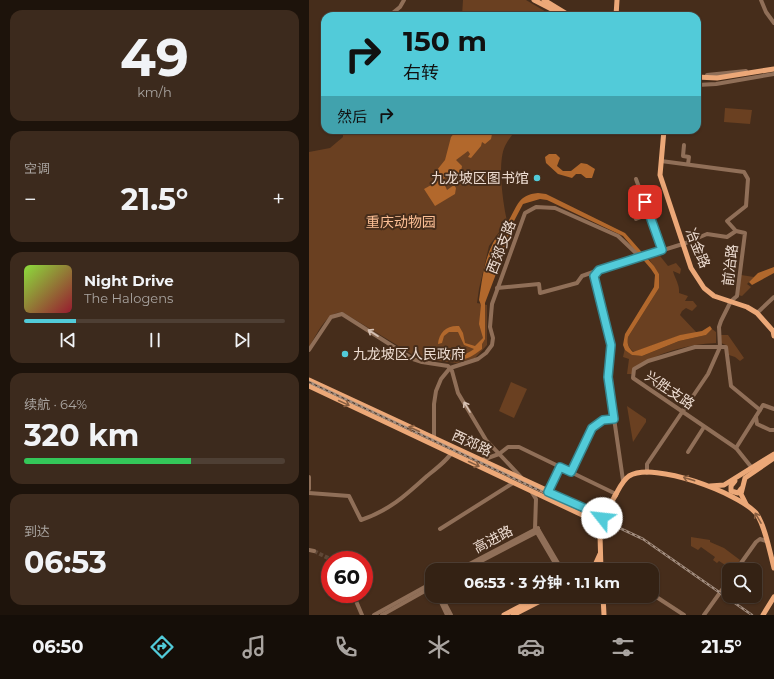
<!DOCTYPE html>
<html lang="zh">
<head>
<meta charset="utf-8">
<style>
  :root { --surface:#342214; --page:#3c2a1d; --text:#f1f3f6; --muted:#a9a4a0; --line:#4e3f34; --accent:#52cbd9 }
  body { margin:0; font-family:Montserrat,"Noto Sans SC",sans-serif; background:var(--page); color:var(--text); height:100vh; display:flex; flex-direction:column; font-size:15px; white-space:nowrap }
  * { box-sizing:border-box; margin:0 }
  p { font-size:13px; color:var(--muted) }
  .icon { flex:none; width:22px; height:22px; fill:none; stroke:currentColor; stroke-width:2; stroke-linecap:round; stroke-linejoin:round }
  .map { position:relative; flex:1; overflow:hidden }
  .panel { display:flex; flex-direction:column; gap:10px; padding:10px; background:#1d130b; width:309px }
  .panel>* { flex:none }
  .guide { position:absolute; left:12px; top:12px; width:380px; height:122px; border-radius:12px; box-shadow:0 1px 3px #0004,0 0 0 1px var(--line); background:#52cbd9; color:#111; overflow:hidden }
  .tools { position:absolute; left:413px; top:563px; display:grid; gap:8px }
  .tools a { display:grid; place-items:center; width:40px; height:40px; border-radius:8px; background:var(--surface); box-shadow:0 1px 3px #0004,0 0 0 1px var(--line); font-size:20px }
  .speed { position:absolute; left:12px; top:551px; display:flex; gap:8px; font-size:20px; font-weight:700; text-align:center }
  .speed>* { display:grid; place-content:center; width:52px; height:52px; border-radius:50%; background:var(--surface); box-shadow:0 1px 3px #0004,0 0 0 1px var(--line); line-height:1 }
  .speed .limit { border:6px solid #d22; background:#fff; color:#111 }
  .pin { position:absolute; display:grid; place-items:center; width:34px; height:34px; color:#fff; margin:-17px; border-radius:8px; box-shadow:0 2px 6px #0006 }
  .me { position:absolute; width:44px; margin:-22px; rotate:299deg; stroke-linejoin:round; filter:drop-shadow(0 0 3px #0008) }
  .turn { display:flex; align-items:center; gap:14px; height:84px; padding:0 16px; font-size:18px }
  .turn .icon { width:52px; height:52px; stroke-width:2.5 }
  .turn b { display:block; font-size:28px; line-height:34px }
  .then { display:flex; align-items:center; height:38px; padding:0 16px; background:#0003; gap:8px; font-size:15px }
  .big { font-size:30px; font-weight:700; line-height:1.1 }
  .panel .tile { flex:1; display:flex; flex-direction:column; justify-content:center; gap:6px; min-width:0; padding:0 14px; border-radius:12px; background:var(--page) }
  .panel .dial { align-items:center; gap:0 }
  .dial b { font-size:52px; line-height:1 }
  .song { display:flex; align-items:center; gap:12px }
  .cover { width:48px; height:48px; border-radius:6px; background:linear-gradient(135deg,hsl(90 70% 55%),hsl(350 70% 35%)) }
  .played { height:4px; border-radius:2px; background:linear-gradient(90deg,var(--accent) 20%,var(--line) 20%) }
  .keys { display:flex; justify-content:space-around; direction:ltr }
  .heat { display:flex; justify-content:space-between; align-items:center; font-size:22px; direction:ltr }
  .charge { height:6px; border-radius:3px; background:linear-gradient(90deg,#34c759 64%,var(--line) 0) }
  .trip { position:absolute; left:116px; top:563px; width:234px; height:40px; border-radius:12px; background:var(--surface); box-shadow:0 1px 3px #0004,0 0 0 1px var(--line); font-weight:700; line-height:40px; text-align:center }
  .menu { display:flex; height:64px; justify-content:space-around; align-items:center; background:#150e08; color:var(--muted) }
  .menu .icon { width:28px; height:28px }
  .menu .selected { color:var(--accent) }
  .menu b { font-size:18px; color:var(--text) }
  main { display:flex; flex:1; min-height:0 }
  .map>svg:first-child { display:block }
  .green { fill:#6a4021 }
  .water { fill:#b2682c }
  .lines { fill:none; stroke-linecap:round; stroke-linejoin:round }
  .minor-tunnel { stroke:#5f4736; stroke-width:4; stroke-dasharray:4 2; stroke-linecap:butt }
  .minor { stroke:#906f58; stroke-width:4 }
  .major { stroke:#eca878; stroke-width:5 }
  .rail-casing { stroke:#a28d7f; stroke-width:2.5 }
  .rail { stroke:#462d1b; stroke-width:1; stroke-dasharray:3; stroke-linecap:butt }
  .oneway { stroke:#d6c1b3 }
  .oneway2 { stroke:#885e40 }
  .route-casing { stroke:#35848d; stroke-width:10 }
  .route { stroke:#52cbd9; stroke-width:7 }
  .poi-dot { fill:#52cbd9; stroke:#462d1b; stroke-width:1.5 }
  .labels { text-anchor:middle; stroke-width:4; stroke-linejoin:round; paint-order:stroke }
  .poi-label { font-size:14px; fill:#eddcd1; stroke:#462d1b; text-anchor:end }
  .park-label { font-size:14px; fill:#fcbf95; stroke:#462d1b }
  .street-label { font-size:14px; fill:#eddcd1; stroke:#462d1b }
</style>
</head>
<body>
<main>
<section class="panel">
<div class="tile dial"><b>49</b><p>km/h</p></div>
<div class="tile"><p>空调</p>
<div class="heat"><a>−</a><b class="big">21.5°</b><a>+</a></div>
</div>
<div class="tile">
<div class="song"><i class="cover"></i><div><b>Night Drive</b><p>The Halogens</p></div></div>
<div class="played"></div>
<div class="keys"><svg class="icon" aria-label="previous" viewBox="0 0 24 24"><path d="M18 5L8 12l10 7zM5 5v14"/></svg><svg class="icon" aria-label="pause" viewBox="0 0 24 24"><path d="M8 5v14M16 5v14"/></svg><svg class="icon" aria-label="next" viewBox="0 0 24 24"><path d="M6 5l10 7-10 7zM19 5v14"/></svg></div>
</div>
<div class="tile"><p>续航 · 64%</p><b class="big">320 km</b><div class="charge"></div></div>
<div class="tile"><p>到达</p><b class="big">06:53</b></div>
</section>
<div class="map">
<svg width="465" height="615" viewBox="0 0 465 615">
  <rect width="100%" height="100%" fill="#462d1b"/>
  <g class="green">
    <path d="M154,0H217L244,16H153Z"/>
    <path d="M416,108L443,110L441,124L415,122Z"/>
    <path d="M34,130H207C203,135 199,140 196,146C188,163 194,203 198,221L180,246L170,289L168,303L178,305V345L166,358L148,363L111,359L35,313C18,309 8,335 0,347V152L21,148L34,137Z"/>
    <path d="M351,256L359,266L367,263L372,269L371,274L364,271C366,279 371,285 370,293L379,296L376,301H384L388,306L383,311L377,308L373,311L371,315L388,333L372,335L325,352C319,347 318,344 319,337L350,288V274L340,259Z"/>
    <path d="M432,275L445,277L438,284L442,287L433,296L429,295Z"/>
    <path d="M403,329L407,332V343C378,344 349,353 324,368L323,374H318L320,359L314,357L316,348L323,355L333,356L370,341L397,335Z"/>
    <path d="M412,335H419L435,358L431,361L426,357L420,355L417,345L412,343Z"/>
    <path d="M202,382L218,389L205,418L190,411Z"/>
    <path d="M318,406L337,419V422L324,442Z"/>
    <path d="M382,537L401,540V542L415,548L431,560L424,570L410,561L408,563L404,560L406,557L392,547L389,550L382,546Z"/>
  </g>
  <g class="water">
    <path d="M157,130H180L183,134L182,139L176,144L173,142L172,146L162,158L159,157L161,154L159,151L147,160L153,166L151,177L142,175L136,177L134,181L138,190L145,185L147,188L146,194L126,206L115,189L124,184L128,170L136,160L142,137L147,131Z"/>
    <path d="M240,154H247L251,158L248,166L254,171H262L272,163L278,164L286,169L283,178H277L272,174H267L263,178L249,174L237,163L236,157Z"/>
    <path d="M229,193L237,194L316,233L345,266L350,274V288L319,337C318,344 319,347 324,352L371,335L393,331L401,326L403,329L397,335L370,341L333,356L323,355L316,350L314,345L316,334L345,287L346,275L342,269L314,236L238,200L231,199L214,204L204,223L201,237L176,303V339L173,344V349C156,362 152,362 132,354L131,351C145,355 153,358 165,349L155,345L149,332H140L135,336L133,343L129,344C130,332 138,325 150,326L154,333L156,343L166,346L174,338L170,324L172,305L170,300C173,280 175,261 184,243C188,235 196,228 200,220C209,205 209,195 229,193Z"/>
    <path d="M465,267V273L443,285L440,282L449,273Z"/>
  </g>
  <g class="lines">
    <path class="minor-tunnel" d="M5,551L23,560"/>
    <g class="minor">
      <path d="M452,0L457,12L465,23"/>
      <path d="M80,16L91,7L95,0"/>
      <path d="M398,75L437,71"/>
      <path d="M388,85L407,84L465,74"/>
      <path d="M375,145L374,156L380,157L379,164"/>
      <path d="M352,161L435,172L439,179L437,206L418,221L427,231"/>
      <path d="M327,179L353,250"/>
      <path d="M327,219L340,214"/>
      <path d="M286,272L285,276L302,345L299,377L314,480"/>
      <path d="M188,288L230,284L231,293L268,283L273,276L290,270L377,243L398,234L418,237L427,231L436,233L428,296L422,301L412,321L410,327L411,347L399,374L338,464V473"/>
      <path d="M448,313L465,297"/>
      <path d="M0,350L22,317L33,314L104,359L113,362L139,366L143,371L149,393L177,440L212,477"/>
      <path d="M447,417L448,424L461,430H465"/>
      <path d="M125,438V404L127,391L132,379L141,368L169,359L177,353L183,345L184,338L181,327L183,304L216,213L227,207L246,208L309,236L330,256"/>
      <path d="M427,448L454,405L465,409"/>
      <path d="M379,452L395,427"/>
      <path d="M173,460L190,454L199,447H210L307,494"/>
      <path d="M443,468L427,448L324,378L325,369L339,361L386,347H417L422,386L451,410"/>
      <path d="M262,472L283,428L294,421L305,419"/>
      <path d="M0,477V489"/>
      <path d="M222,491L227,499L226,529L250,570"/>
      <path d="M239,492L251,467"/>
      <path d="M0,493L40,496L52,520C81,510 96,496 118,476C128,468 140,459 146,448"/>
      <path d="M131,529L204,483"/>
      <path d="M229,529L253,570"/>
      <path d="M0,550L5,551"/>
      <path d="M149,570L229,528"/>
      <path d="M155,570L230,531"/>
      <path d="M427,570L447,542L451,539L457,541"/>
      <path d="M44,594L53,615"/>
      <path d="M129,596L138,615"/>
      <path d="M132,596L142,615"/>
      <path d="M298,596L349,598L375,615"/>
      <path d="M65,615L123,583"/>
      <path d="M73,615L123,587"/>
      <path d="M395,615L420,580"/>
    </g>
    <g class="major">
      <path d="M225,0L256,16"/>
      <path d="M235,0L261,16"/>
      <path d="M307,16L308,0"/>
      <path d="M388,77L408,78L465,69"/>
      <path d="M355,130L351,175L382,268L395,288L405,296L438,307L448,313L464,331L465,336"/>
      <path d="M0,380L289,514L297,512L307,494"/>
      <path d="M0,386L286,521L291,526L292,532"/>
      <path d="M426,481L422,486V491L429,493L432,489"/>
      <path d="M401,486L415,485L465,454"/>
      <path d="M306,496C310,489 313,481 320,476C345,461 429,493 447,513C456,525 461,553 465,568"/>
      <path d="M437,504L432,494L436,478L465,458"/>
      <path d="M280,570L286,565L291,554"/>
      <path d="M292,570L291,535L300,511"/>
      <path d="M294,596L295,615"/>
      <path d="M195,615L231,596"/>
      <path d="M204,615L241,596"/>
      <path d="M454,615L465,597"/>
    </g>
    <defs>
      <path id="rail" d="M0,382L334,539L443,615"/>
    </defs>
    <use href="#rail" class="rail-casing"/>
    <use href="#rail" class="rail"/>
  </g>
  <defs><path id="oneway-shaft" d="M-6 0H5M1.5-3L5.5 0L1.5 3" fill="none" stroke-width="1.6" stroke-linecap="round" stroke-linejoin="round"/></defs>
  <g class="oneway">
    <use href="#oneway-shaft" transform="translate(64 333) rotate(-147)"/>
    <use href="#oneway-shaft" transform="translate(158 407) rotate(-121)"/>
  </g>
  <g class="oneway2">
    <use href="#oneway-shaft" transform="translate(35 403) rotate(25)"/>
    <use href="#oneway-shaft" transform="translate(105 429) rotate(-155)"/>
    <use href="#oneway-shaft" transform="translate(165 464) rotate(25)"/>
    <use href="#oneway-shaft" transform="translate(380 479) rotate(-162)"/>
    <use href="#oneway-shaft" transform="translate(449 518) rotate(-120)"/>
  </g>
  <g class="lines">
    <defs>
      <path id="route" d="M293,518L289,514L239,492L251,467L262,472L283,428L294,420L305,419L299,377L302,345L285,276L290,270L353,250L336,202"/>
    </defs>
    <use href="#route" class="route-casing"/>
    <use href="#route" class="route"/>
  </g>
  <g class="poi-dot">
    <circle cx="228" cy="178" r="4"/>
    <circle cx="36" cy="354" r="4"/>
  </g>
  <g class="labels">
    <g class="poi-label">
      <text x="220" y="183">九龙坡区图书馆</text>
      <text x="44" y="359" text-anchor="start">九龙坡区人民政府</text>
    </g>
    <g class="park-label">
      <text x="92" y="227">重庆动物园</text>
    </g>
    <g class="street-label">
      <text transform="translate(192 247) rotate(-69)" y="5">西郊支路</text>
      <text transform="translate(389 248) rotate(68)" y="5">冶金路</text>
      <text transform="translate(421 265) rotate(-83)" y="5">前冶路</text>
      <text transform="translate(361 390) rotate(34)" y="5">兴胜支路</text>
      <text transform="translate(163 443) rotate(25)" y="5">西郊路</text>
      <text transform="translate(184 539) rotate(-28)" y="5">高进路</text>
    </g>
  </g>
</svg>
<div class="tools">
<a><svg class="icon" aria-label="search" viewBox="0 0 24 24"><circle cx="10" cy="10" r="6"/><path d="M15 15l6 6"/></svg></a>
</div>
<div class="speed"><div class="limit">60</div></div>
<div class="pin" style="left:336px;top:202px;background:#d93025"><svg class="icon" aria-label="arrive" viewBox="0 0 24 24"><path d="M6 21V4h12l-3 4 3 4H6"/></svg></div>
<svg class="me" style="left:293px;top:518px" viewBox="-20 -20 40 40"><circle r="19" fill="#fff"/><path d="M0-13L10 11 0 6-10 11z" fill="#52cbd9"/></svg>
<div class="trip">06:53 · 3 分钟 · 1.1 km</div>
<div class="guide">
<div class="turn"><svg class="icon" aria-label="right" viewBox="0 0 24 24"><path d="M7 20v-9h11M14 6l5 5-5 5"/></svg><div><b>150 m</b>右转</div></div>
<div class="then">然后<svg class="icon" aria-label="right" viewBox="0 0 24 24"><path d="M7 20v-9h11M14 6l5 5-5 5"/></svg></div>
</div>
</div>
</main>
<nav class="menu">
<b>06:50</b>
<svg class="icon selected" aria-label="directions" viewBox="0 0 24 24"><path d="M12 3l9 9-9 9-9-9zM9 14v-3h6M13 9l2 2-2 2"/></svg>
<svg class="icon" aria-label="music" viewBox="0 0 24 24"><path d="M9 18V5l10-2v13"/><circle cx="6" cy="18" r="3"/><circle cx="16" cy="16" r="3"/></svg>
<svg class="icon" aria-label="phone" viewBox="0 0 24 24"><path d="M5 4h4l2 5-3 2q2 4 5 5l2-3 5 2v4C11 20 4 13 5 4z"/></svg>
<svg class="icon" aria-label="climate" viewBox="0 0 24 24"><path d="M12 3v18M4 7l16 10M4 17L20 7"/></svg>
<svg class="icon" aria-label="car" viewBox="0 0 24 24"><path d="M5 17H2v-5l4-1 3-4h7l3 4 3 1v5h-3M9 17h6M6 11h13"/><circle cx="7" cy="17" r="2"/><circle cx="17" cy="17" r="2"/></svg>
<svg class="icon" aria-label="filters" viewBox="0 0 24 24"><path d="M4 7h16M4 17h16"/><circle cx="9" cy="7" r="2"/><circle cx="15" cy="17" r="2"/></svg>
<b>21.5°</b>
</nav>
</body>
</html>
